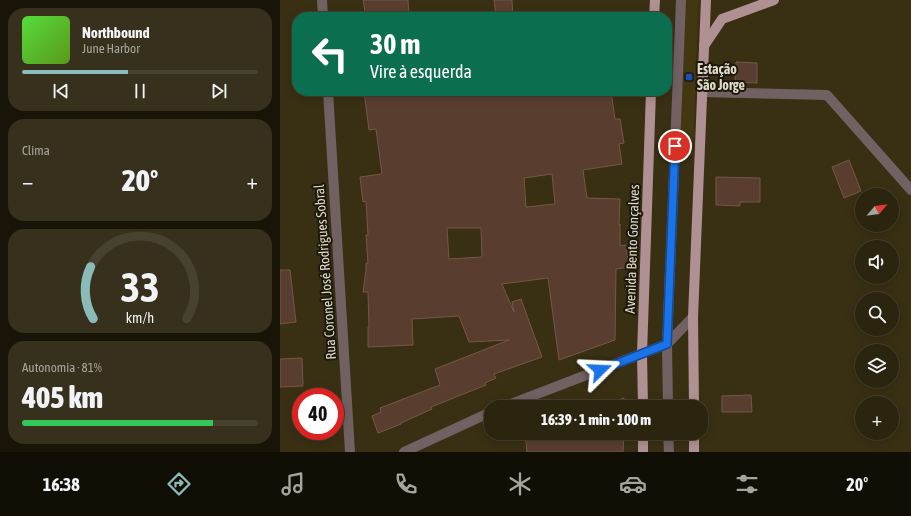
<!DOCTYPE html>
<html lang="pt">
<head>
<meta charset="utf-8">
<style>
  :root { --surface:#2b240f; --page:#37301d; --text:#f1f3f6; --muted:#a6a49e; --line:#47412f; --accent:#8bbbb9 }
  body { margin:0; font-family:"Asap Condensed",sans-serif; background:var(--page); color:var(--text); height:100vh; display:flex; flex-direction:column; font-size:15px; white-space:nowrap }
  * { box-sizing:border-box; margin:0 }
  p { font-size:13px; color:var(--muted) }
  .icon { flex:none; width:22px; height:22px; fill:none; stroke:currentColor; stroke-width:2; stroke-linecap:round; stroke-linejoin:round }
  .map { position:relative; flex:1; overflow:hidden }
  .details { display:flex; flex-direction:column; gap:8px; padding:8px; background:#181408; width:280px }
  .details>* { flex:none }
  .hud { position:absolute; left:12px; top:12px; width:380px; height:84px; border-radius:16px; box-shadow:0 2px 10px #0003,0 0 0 1px var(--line); background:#0b6e4f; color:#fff; overflow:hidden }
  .needle { width:26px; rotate:61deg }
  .fabs { position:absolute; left:575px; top:188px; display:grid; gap:8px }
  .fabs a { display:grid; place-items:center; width:44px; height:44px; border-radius:50%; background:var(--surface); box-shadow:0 2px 10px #0003,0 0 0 1px var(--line); font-size:20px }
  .speed { position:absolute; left:12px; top:388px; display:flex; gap:8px; font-size:20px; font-weight:700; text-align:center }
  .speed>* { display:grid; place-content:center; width:52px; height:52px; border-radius:50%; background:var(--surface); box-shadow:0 2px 10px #0003,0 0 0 1px var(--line); line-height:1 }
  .speed .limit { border:6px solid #d22; background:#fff; color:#111 }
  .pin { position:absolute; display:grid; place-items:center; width:34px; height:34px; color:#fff; margin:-17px; border:2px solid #fff; border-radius:50%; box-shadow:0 1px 4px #0007 }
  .me { position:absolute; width:44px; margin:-22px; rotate:69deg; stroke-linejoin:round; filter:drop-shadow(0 0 3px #0008) }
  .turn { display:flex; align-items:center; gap:14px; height:84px; padding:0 12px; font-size:18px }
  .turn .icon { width:52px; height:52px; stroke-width:2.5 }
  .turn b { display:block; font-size:28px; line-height:34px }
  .big { font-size:30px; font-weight:800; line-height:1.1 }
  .details .card { flex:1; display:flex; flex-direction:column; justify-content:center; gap:6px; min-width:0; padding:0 14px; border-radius:16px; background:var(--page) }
  .details .dial { align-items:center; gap:0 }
  .dial svg { height:104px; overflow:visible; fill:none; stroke:var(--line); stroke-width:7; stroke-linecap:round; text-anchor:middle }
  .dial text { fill:var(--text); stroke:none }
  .song { display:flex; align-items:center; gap:12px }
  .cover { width:48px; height:48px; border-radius:6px; background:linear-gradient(135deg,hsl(110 70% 55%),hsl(90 70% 35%)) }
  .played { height:4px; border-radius:2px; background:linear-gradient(90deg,var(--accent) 45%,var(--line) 45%) }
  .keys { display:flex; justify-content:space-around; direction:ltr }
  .heat { display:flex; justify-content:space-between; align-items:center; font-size:22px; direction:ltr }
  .charge { height:6px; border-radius:3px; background:linear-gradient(90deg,#34c759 81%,var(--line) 0) }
  .trip { position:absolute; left:204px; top:400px; width:224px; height:40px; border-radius:16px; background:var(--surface); box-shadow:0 2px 10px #0003,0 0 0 1px var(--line); font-weight:800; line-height:40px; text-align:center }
  .menu { display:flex; height:64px; justify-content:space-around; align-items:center; background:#110e06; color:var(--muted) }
  .menu .icon { width:28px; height:28px }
  .menu .on { color:var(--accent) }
  .menu b { font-size:18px; color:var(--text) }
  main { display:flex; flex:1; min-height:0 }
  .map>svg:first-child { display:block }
  .built { fill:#433712 }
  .building { fill:#593e2f; stroke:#745748; fill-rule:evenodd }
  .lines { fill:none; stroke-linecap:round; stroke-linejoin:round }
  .minor { stroke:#716163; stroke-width:10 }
  .major { stroke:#b09193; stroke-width:10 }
  .route-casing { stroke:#114b97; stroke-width:10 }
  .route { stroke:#1a73e8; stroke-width:7 }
  .transit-dot { fill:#1a4fb4; stroke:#1d180c; stroke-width:1.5 }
  .labels { text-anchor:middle; stroke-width:4; stroke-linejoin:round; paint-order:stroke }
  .poi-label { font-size:14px; font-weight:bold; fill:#ded8c8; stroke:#1d180c; text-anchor:start }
  .street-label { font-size:14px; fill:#ded8c8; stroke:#1d180c }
</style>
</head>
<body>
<main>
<section class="details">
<div class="card">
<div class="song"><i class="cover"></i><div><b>Northbound</b><p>June Harbor</p></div></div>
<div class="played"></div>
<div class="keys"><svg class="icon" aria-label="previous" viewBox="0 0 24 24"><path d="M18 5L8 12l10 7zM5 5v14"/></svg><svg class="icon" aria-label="pause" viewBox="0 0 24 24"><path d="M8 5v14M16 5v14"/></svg><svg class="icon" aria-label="next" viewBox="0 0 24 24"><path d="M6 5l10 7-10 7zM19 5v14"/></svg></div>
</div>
<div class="card"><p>Clima</p>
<div class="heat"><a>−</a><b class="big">20°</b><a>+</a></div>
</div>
<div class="card dial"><svg viewBox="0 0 100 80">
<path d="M14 69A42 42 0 1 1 86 69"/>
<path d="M14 69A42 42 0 0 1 12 29" stroke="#8bbbb9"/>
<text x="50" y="56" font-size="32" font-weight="700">33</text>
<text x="50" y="72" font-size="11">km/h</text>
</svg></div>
<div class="card"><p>Autonomia · 81%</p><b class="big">405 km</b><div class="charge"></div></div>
</section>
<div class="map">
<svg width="631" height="452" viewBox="0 0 631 452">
  <rect width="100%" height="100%" fill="#393014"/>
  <path class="built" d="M404,0H418L413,155H400Z"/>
  <g class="building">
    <path d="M83,0H128L129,15L116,17H86Z"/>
    <path d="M214,0H232L233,17H216Z"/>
    <path d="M456,62L477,63V83L455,82Z"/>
    <path d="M84,91H331L335,119H340L344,143L339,144L342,164L303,170L307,198L340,199L339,225L340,224V246L346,245L349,267L336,269L335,340L279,360L268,278L222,284L234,312L232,302L241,299L262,357L214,374L216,378L205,383L206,385L151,407L152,409L121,423V424L98,433L92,416L101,412L100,408L160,385L155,369L229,340L189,342L179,316L132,319L133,345L88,347V327H89L88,292H83L86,270V263H88L86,235H88L86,201L83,202L80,177L102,174L96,129L89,130ZM272,174L275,204L246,207L244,178ZM167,228H201L202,257L169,259Z"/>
    <path d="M569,160L581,191L564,198L552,167Z"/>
    <path d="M436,177L480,178V202H460V206L436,205Z"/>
    <path d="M0,270H10L16,322L0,324Z"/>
    <path d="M22,358L23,386L0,387V359Z"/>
    <path d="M471,395L472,412H442V396Z"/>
    <path d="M344,398V407H320Z"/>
    <path d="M245,433H344L343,452H247Z"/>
  </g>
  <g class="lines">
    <g class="minor">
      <path d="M42,0L43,17"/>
      <path d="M48,91L70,452"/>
      <path d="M422,92L547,95L631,190"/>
      <path d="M223,407L387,344L413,317"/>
      <path d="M388,407L387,344L401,0"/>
      <path d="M388,433L389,452"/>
      <path d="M124,452L211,412"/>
    </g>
    <g class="major">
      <path d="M374,17L375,0"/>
      <path d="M424,46L442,19L494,0"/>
      <path d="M363,407L362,354L371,91"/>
      <path d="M414,407L413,317L426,0"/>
      <path d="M363,433V452"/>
      <path d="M414,433V452"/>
    </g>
  </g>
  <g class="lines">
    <defs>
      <path id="route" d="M320,370L387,344L395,146"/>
    </defs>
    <use href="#route" class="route-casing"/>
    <use href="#route" class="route"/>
  </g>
  <rect class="transit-dot" x="405" y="73" width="8" height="8" rx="2"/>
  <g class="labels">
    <g class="poi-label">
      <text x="417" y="74">Estação<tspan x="417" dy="16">São Jorge</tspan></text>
    </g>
    <g class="street-label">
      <text transform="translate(352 249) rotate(-88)" y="5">Avenida Bento Gonçalves</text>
      <text transform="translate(45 272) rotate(-94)" y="5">Rua Coronel José Rodrigues Sobral</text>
    </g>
  </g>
</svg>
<div class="fabs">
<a><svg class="needle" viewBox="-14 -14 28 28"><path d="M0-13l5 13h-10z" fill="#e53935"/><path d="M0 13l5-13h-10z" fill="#a6a49e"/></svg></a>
<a><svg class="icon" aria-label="sound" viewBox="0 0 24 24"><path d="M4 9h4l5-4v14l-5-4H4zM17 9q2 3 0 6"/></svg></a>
<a><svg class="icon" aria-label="search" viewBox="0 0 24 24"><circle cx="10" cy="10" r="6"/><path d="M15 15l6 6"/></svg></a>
<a><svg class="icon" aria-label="layers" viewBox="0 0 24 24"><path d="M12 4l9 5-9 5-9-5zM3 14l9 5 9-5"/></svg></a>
<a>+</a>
</div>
<div class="speed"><div class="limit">40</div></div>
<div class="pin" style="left:395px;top:146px;background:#d93025"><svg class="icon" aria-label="arrive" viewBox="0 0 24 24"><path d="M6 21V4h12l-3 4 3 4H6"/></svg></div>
<svg class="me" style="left:320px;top:370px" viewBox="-20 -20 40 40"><path d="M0-17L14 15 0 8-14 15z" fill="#1a73e8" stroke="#fff" stroke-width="4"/></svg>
<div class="trip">16:39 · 1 min · 100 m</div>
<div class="hud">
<div class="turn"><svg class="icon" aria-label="left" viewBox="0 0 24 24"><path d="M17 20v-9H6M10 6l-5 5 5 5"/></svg><div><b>30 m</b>Vire à esquerda</div></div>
</div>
</div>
</main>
<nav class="menu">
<b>16:38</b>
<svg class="icon on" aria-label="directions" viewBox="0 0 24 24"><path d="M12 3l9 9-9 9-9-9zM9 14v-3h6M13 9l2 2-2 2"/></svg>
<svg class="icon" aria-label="music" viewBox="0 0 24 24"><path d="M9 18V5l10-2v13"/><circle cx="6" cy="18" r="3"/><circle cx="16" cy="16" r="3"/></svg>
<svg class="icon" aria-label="phone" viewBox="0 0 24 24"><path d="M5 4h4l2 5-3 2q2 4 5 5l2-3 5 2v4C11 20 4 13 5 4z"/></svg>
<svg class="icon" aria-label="climate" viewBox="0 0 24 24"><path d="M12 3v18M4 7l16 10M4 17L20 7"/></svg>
<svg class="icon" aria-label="car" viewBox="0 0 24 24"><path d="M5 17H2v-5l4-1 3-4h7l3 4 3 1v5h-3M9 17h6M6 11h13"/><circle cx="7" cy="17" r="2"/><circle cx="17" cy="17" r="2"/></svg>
<svg class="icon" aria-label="filters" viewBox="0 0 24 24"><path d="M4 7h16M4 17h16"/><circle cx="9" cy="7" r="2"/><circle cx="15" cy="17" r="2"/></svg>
<b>20°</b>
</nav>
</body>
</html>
